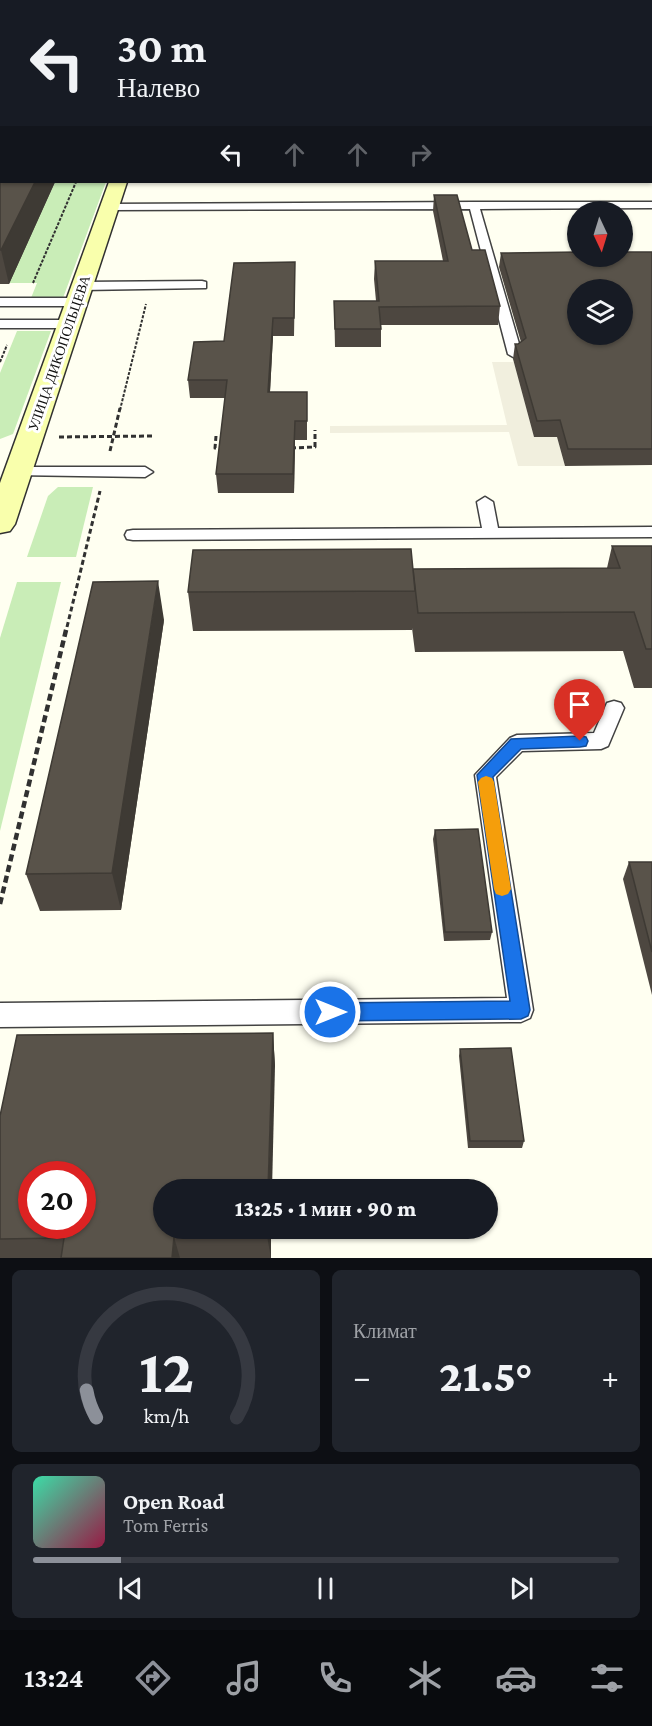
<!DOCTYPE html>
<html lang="ru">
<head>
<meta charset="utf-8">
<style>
  :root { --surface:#171b24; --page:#20242c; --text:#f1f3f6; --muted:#9ea1a6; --line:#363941; --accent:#8c9099 }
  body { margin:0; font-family:"Crimson Pro",serif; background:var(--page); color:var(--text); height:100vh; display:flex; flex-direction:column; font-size:22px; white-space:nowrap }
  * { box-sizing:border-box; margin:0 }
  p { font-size:20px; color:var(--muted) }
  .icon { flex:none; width:33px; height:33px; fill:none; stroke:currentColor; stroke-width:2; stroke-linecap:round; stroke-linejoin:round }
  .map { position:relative; height:1258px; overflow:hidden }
  .side { display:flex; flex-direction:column; gap:12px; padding:12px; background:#0d0f14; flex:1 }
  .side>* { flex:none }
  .top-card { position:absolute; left:0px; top:0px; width:652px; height:183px; box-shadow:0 2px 4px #0004; background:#171b24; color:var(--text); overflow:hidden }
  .needle { width:39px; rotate:176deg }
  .controls { position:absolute; left:567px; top:201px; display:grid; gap:12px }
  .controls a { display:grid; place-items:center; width:66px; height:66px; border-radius:50%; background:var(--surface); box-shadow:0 2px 4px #0004; font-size:30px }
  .speed { position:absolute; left:18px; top:1161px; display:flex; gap:12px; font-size:30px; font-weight:700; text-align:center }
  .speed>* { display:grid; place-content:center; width:78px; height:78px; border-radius:50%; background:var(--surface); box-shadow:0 2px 4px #0004; line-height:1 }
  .speed .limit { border:9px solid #d22; background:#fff; color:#111 }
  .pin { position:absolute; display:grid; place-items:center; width:51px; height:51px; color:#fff; margin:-62px -26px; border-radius:50% 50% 50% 0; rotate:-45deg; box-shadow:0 0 6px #0007 }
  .pin .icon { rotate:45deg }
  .me { position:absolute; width:66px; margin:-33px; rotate:90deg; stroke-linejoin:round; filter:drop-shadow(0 0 4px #0008) }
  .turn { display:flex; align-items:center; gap:21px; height:126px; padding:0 18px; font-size:27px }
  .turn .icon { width:78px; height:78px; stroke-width:2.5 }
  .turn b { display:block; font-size:42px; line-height:51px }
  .lanes { display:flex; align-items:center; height:57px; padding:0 18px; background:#0003; justify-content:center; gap:30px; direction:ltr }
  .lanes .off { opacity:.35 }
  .big { font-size:45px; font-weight:800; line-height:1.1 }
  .side .card { flex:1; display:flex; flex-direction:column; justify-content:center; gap:9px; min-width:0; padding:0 21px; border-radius:9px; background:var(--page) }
  .side .dial { align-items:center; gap:0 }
  .dial svg { height:156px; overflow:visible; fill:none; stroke:var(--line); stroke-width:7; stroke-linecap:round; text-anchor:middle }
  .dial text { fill:var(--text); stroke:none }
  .song { display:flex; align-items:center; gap:18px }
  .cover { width:72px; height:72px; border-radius:9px; background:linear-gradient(135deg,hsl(160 70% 55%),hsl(340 70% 35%)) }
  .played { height:6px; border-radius:3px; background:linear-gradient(90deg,var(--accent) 15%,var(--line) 15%) }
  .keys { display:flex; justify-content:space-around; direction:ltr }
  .heat { display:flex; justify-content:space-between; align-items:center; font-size:33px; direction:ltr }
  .side .tiles { flex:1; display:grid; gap:12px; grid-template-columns:1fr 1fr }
  .card:last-child { grid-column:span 2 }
  .trip { position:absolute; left:153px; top:1179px; width:345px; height:60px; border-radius:30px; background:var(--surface); box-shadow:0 2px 4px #0004; font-weight:800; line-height:60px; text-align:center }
  .tabs { display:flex; height:96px; justify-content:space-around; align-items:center; background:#090b0e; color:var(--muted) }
  .tabs .icon { width:42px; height:42px }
  .tabs .active { color:var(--accent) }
  .tabs b { font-size:27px; color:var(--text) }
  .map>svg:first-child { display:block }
  .green { fill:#c9edb7 }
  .plaza { fill:#f1efde }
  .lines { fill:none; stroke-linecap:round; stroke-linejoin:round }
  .lane-casing { stroke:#424242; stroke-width:3 }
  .secondary-casing { stroke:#313131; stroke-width:3 }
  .path-far3 { stroke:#313131; stroke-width:1.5; stroke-dasharray:2 1.5; stroke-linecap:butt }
  .path-far2 { stroke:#313131; stroke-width:2; stroke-dasharray:3 1.5; stroke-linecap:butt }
  .path-far1 { stroke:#313131; stroke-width:3; stroke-dasharray:5 3; stroke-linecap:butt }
  .path { stroke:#313131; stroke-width:4.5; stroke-dasharray:7 4; stroke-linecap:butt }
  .lane { fill:#fff; fill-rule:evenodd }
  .secondary { fill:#f9ffac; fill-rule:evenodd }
  .wall { fill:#4d4740 }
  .shaded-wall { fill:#3e3a34 }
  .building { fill:#59534a; stroke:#3e3a34; stroke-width:1.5; fill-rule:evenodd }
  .route { fill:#1a73e8; stroke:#114b97; stroke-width:1.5 }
  .slow { fill:#f59e0b }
  .labels { text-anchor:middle; stroke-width:6; stroke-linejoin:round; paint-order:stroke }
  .far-street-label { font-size:14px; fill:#0f0f0f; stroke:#fff }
</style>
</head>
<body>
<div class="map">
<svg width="652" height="1258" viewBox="0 0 652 1258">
  <rect width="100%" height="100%" fill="#fffff1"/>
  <g class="green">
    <path d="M55,182H106L63,298H31L37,283H9Z"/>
    <path d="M17,331H51L13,434L0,439V373Z"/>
    <path d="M58,487H93L76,557H27L48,496Z"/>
    <path d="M17,582H61L0,831V638Z"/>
  </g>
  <path class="plaza" d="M492,362H514L534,437H557L565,466H518L509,432L330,433V426L507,425Z"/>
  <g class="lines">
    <defs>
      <g id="lane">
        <rect x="0" y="67" width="2" height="4"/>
        <rect x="0" y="106" width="2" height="6"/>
        <path d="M474,202H652V208L480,209L522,354L515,358L508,354L470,209L109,210L104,207L109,204Z"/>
        <path d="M202,281L206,282V288L82,290L76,286L82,282Z"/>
        <path d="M0,298H77L83,302L77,306H0Z"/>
        <path d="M0,320H69L75,324L69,328H0Z"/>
        <path d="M18,467H145L153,472L145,477L13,475L10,472Z"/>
        <path d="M485,497L493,502L498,528L652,527V537L133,540L127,539L125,535L127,531L133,530L482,528L477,502Z"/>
        <path d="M614,701L621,703L624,708L608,746L601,749L522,751L496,777L533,1010L530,1018L521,1022L0,1027V1003L507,998L475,775L510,738L517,735L594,733L607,703Z"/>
      </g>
      <g id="secondary">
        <rect x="174" y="0" width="12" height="2"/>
        <path d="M109,182H127L15,524L10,531L0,533V483Z"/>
      </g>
    </defs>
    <use href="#lane" class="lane-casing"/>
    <use href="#secondary" class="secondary-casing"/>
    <path class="path-far3" d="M0,0L6,2"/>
    <g class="path-far2">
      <path d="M33,283L76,182"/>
      <path d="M0,362L7,345"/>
      <path d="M120,410L146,304"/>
    </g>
    <g class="path-far1">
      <path d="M216,436L215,448H223"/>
      <path d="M59,437L152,436"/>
      <path d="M291,448L315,447V430"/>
      <path d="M110,451L120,408"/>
      <path d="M67,627L100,491"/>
    </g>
    <path class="path" d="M0,904L67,626"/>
    <use href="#lane" class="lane"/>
    <use href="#secondary" class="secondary"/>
  </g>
  <g class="wall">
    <path d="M3,0H97V2H7Z"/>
    <path d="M0,177L2,182H55L9,284H0Z"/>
    <path d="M434,195L472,250L500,306L498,325H381V347H335L334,301H376L374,279L375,261H443L433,211Z"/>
    <path d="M652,252V465L565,466L557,437H534L513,359L515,344H518L521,342L499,267L501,253Z"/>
    <path d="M295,279L294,336H273L270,392H307V440H295L294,493H218L216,474L225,398H190L188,380Z"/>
    <path d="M612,546H652V688H634L623,651L415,652L412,628V630L193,631L188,592L413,572L607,568Z"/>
    <path d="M164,620L121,910L40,911L26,874Z"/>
    <path d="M435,830L492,932L490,940L444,941L433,839Z"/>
    <path d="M629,862H652V995L623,879Z"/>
    <path d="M273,1033L275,1066L164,1228H271V1258H0V1116Z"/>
    <path d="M460,1049L524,1141L522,1148H468L459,1056Z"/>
  </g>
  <g class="shaded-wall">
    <path d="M35,182H55L9,284L1,250Z"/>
    <path d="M273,318V336L269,410L268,392Z"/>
    <path d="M295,421V440L294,493L293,474Z"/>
    <path d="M158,581L164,620L121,910L112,873Z"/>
    <path d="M273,1033L275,1066L272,1190H268Z"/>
    <path d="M267,1228H271V1258L267,1236Z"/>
    <path d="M174,1237L180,1258H172Z"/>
  </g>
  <g class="building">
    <path d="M68,0H94L93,2H67Z"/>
    <path d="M2,174V182H35L1,250H0V177Z"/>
    <path d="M434,195H457L472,250H485L500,306L379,307L381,329H335L334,301H379L375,261H448Z"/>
    <path d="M578,252V256H622V252H652V449H568L560,420L537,421L515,344H518L526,338L501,253ZM578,290H622V334H578Z"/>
    <path d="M295,262L294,318H273L268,392H307V421H295L293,474H216L227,380H188L194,342L224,341L234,263Z"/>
    <path d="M612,546H652V649H646L634,612L418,613L413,569L620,568Z"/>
    <path d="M411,549L415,591L188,592L193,550Z"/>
    <path d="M158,581L112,873L26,874L93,582Z"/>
    <path d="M478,829L492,932H445L435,830Z"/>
    <path d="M629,862H652V952Z"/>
    <path d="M273,1033L268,1190H164V1228H267V1236L174,1237L172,1258H61L64,1238L0,1239V1116L17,1035ZM32,1174H82V1226H32Z"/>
    <path d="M511,1048L524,1141H470L460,1049Z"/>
  </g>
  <path class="route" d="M580,736L586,737L588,741L586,746L580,747L521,749L493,777L530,1010L528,1016L521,1019L330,1021L323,1018L320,1012L323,1005L330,1003L510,1001L477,775L511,739Z"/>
  <path class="slow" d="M486,776L492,778L494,782L511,889L508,894L502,896L496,894L494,889L478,782L481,778Z"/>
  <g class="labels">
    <g class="far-street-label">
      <text transform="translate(59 353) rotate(-71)" y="5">УЛИЦА ДИКОПОЛЬЦЕВА</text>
    </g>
  </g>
</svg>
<div class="controls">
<a><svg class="needle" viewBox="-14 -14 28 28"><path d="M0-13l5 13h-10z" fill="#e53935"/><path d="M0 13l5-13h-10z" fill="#9ea1a6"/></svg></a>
<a><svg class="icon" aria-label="layers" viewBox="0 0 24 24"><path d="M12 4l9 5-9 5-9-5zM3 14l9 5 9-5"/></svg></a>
</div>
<div class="speed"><div class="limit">20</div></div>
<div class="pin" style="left:580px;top:741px;background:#d93025"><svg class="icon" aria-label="arrive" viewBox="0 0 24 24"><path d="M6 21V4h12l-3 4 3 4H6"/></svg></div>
<svg class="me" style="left:330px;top:1012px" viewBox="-20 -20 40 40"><circle r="17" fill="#1a73e8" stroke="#fff" stroke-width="3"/><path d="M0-11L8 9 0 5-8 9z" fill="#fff"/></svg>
<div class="trip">13:25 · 1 мин · 90 m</div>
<div class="top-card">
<div class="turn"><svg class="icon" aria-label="left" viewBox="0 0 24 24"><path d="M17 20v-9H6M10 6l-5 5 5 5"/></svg><div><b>30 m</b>Налево</div></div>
<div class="lanes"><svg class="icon" aria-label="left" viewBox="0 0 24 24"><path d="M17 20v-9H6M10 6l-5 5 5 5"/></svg><svg class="icon off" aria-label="ahead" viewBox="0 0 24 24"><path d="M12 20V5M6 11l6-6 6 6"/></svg><svg class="icon off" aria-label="ahead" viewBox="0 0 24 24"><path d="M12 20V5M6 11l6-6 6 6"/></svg><svg class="icon off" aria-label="right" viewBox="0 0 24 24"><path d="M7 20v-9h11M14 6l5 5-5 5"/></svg></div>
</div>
</div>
<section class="side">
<div class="tiles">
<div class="card dial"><svg viewBox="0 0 100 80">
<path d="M14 69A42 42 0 1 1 86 69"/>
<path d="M14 69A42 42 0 0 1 9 55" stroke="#8c9099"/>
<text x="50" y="56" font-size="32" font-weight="700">12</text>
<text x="50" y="72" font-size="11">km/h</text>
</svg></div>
<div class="card"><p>Климат</p>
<div class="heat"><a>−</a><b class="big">21.5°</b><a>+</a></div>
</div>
<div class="card">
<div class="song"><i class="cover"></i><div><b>Open Road</b><p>Tom Ferris</p></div></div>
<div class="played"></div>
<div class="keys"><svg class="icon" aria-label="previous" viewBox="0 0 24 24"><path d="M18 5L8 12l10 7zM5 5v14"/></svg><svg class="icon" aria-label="pause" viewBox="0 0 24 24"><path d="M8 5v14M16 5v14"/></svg><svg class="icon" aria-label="next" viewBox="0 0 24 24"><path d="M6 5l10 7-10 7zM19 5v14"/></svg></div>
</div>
</div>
</section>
<nav class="tabs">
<b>13:24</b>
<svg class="icon active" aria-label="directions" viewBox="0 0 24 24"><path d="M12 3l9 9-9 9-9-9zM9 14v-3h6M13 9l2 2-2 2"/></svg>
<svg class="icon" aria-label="music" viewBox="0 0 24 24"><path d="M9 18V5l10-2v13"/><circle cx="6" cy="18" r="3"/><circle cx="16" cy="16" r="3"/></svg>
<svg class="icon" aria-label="phone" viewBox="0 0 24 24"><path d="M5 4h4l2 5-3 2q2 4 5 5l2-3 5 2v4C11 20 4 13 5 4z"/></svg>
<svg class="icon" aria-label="climate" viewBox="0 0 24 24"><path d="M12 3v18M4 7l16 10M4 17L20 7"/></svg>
<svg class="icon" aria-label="car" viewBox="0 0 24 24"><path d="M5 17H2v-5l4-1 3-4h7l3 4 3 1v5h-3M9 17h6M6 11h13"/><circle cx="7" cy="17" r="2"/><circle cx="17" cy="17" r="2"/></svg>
<svg class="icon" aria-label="filters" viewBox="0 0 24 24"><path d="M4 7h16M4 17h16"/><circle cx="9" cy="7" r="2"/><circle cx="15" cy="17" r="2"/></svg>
</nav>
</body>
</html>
